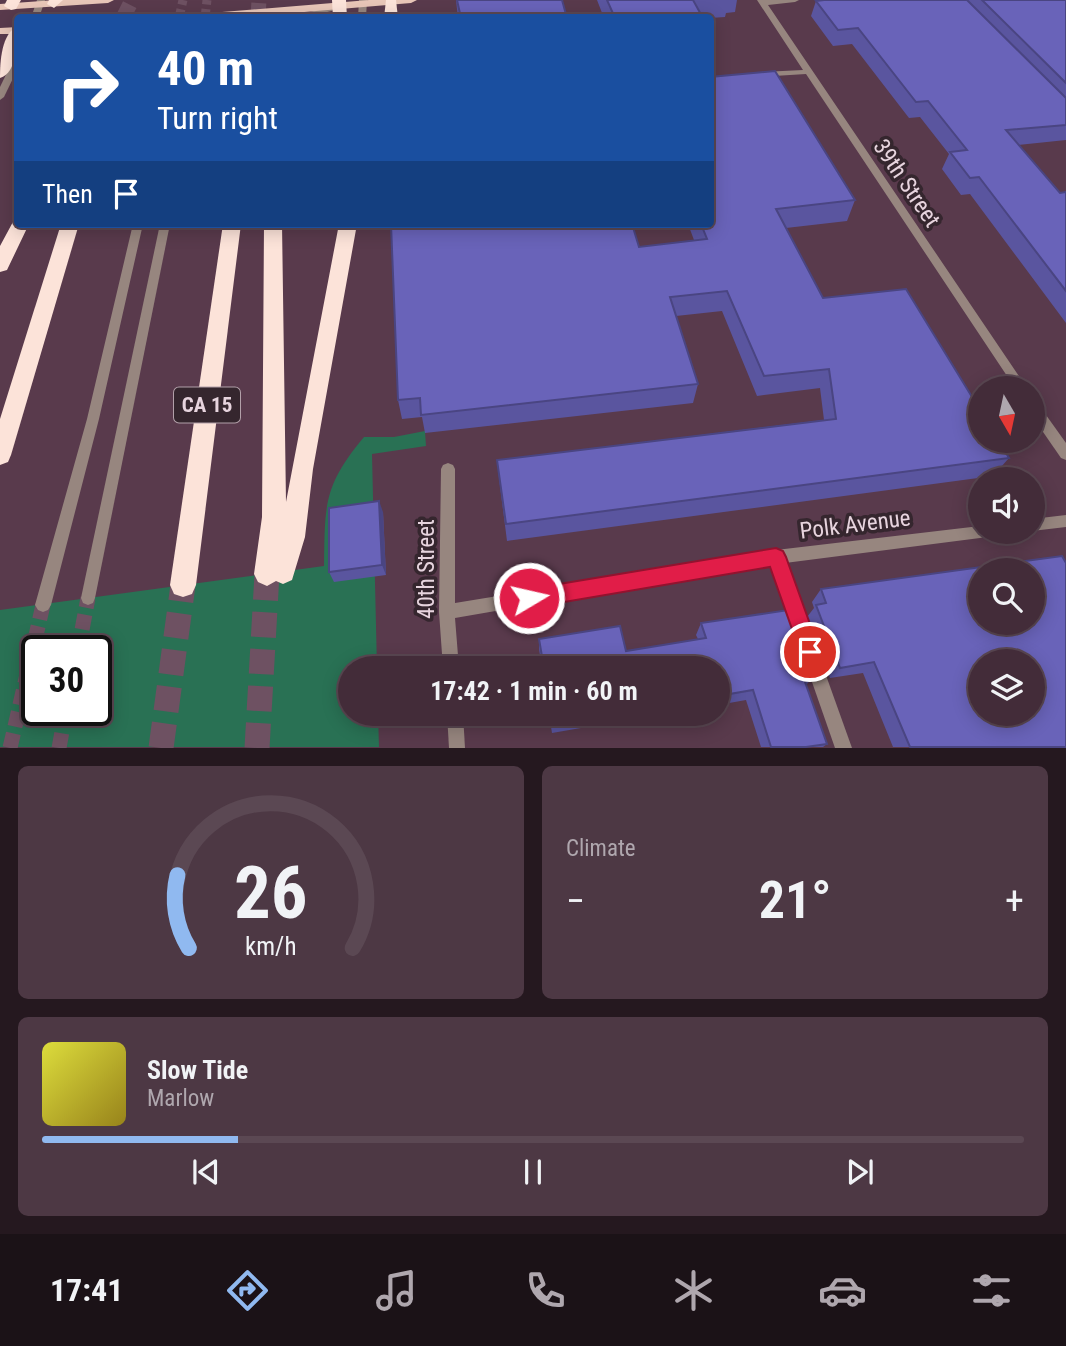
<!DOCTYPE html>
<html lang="en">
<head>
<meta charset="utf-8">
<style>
  :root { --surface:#432c39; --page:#4d3844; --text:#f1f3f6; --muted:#afa7ae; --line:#5b4853; --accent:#90b9f0 }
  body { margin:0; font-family:"Roboto Condensed",sans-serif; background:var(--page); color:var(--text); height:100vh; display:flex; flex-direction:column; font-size:26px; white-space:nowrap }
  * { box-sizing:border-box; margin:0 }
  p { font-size:23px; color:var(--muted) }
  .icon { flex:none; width:38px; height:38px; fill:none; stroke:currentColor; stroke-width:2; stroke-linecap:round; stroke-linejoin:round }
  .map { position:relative; height:748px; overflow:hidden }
  .details { display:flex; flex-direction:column; gap:18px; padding:18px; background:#25181f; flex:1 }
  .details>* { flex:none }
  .top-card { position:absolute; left:14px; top:14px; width:700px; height:214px; border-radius:7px; box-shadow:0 4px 18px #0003,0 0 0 2px var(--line); background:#1a4fa0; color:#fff; overflow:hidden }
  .needle { width:46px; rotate:171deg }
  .controls { position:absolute; left:968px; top:376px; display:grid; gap:14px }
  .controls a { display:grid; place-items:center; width:77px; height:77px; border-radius:50%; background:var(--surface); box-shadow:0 4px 18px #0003,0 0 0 2px var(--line); font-size:35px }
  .speed { position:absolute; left:21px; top:635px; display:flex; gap:14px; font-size:35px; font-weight:700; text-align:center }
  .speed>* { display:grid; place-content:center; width:91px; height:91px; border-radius:50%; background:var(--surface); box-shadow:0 4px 18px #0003,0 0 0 2px var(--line); line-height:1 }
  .speed .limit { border:4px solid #111; border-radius:10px; background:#fff; color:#111 }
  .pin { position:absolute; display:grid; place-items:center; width:60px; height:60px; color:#fff; margin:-30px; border:4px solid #fff; border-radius:50%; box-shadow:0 2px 7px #0007 }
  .me { position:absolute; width:77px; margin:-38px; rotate:81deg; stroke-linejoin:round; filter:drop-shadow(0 0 5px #0008) }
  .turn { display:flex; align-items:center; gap:24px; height:147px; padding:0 28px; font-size:32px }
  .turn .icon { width:91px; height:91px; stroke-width:2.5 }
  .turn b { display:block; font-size:49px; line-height:60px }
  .then { display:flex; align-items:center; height:66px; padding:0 28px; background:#0003; gap:14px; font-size:26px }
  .big { font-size:52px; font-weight:700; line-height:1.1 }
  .details .card { flex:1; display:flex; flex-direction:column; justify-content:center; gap:10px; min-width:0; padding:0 24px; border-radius:10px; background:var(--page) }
  .details .dial { align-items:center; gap:0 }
  .dial svg { height:182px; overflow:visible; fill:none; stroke:var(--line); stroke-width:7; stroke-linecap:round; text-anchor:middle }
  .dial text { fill:var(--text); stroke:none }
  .song { display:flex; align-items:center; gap:21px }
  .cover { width:84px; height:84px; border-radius:10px; background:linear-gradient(135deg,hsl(60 70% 55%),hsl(50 70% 35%)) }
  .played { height:7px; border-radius:4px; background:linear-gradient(90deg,var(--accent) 20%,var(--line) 20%) }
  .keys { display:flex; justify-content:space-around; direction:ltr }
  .heat { display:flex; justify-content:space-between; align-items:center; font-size:38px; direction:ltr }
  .details .tiles { flex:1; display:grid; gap:18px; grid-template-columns:1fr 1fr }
  .card:last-child { grid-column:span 2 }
  .trip { position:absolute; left:338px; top:656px; width:392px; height:70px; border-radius:35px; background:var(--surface); box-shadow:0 4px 18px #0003,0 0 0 2px var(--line); font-weight:700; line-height:70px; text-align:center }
  .tab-bar { display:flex; height:112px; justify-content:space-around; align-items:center; background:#1b1217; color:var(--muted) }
  .tab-bar .icon { width:49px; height:49px }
  .tab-bar .current { color:var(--accent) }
  .tab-bar b { font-size:32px; color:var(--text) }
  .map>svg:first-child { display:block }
  .green { fill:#297154; fill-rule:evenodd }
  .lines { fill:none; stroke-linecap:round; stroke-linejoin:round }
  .minor-tunnel-far1 { stroke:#6e5162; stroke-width:9; stroke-dasharray:9 4.5; stroke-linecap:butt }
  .minor-tunnel { stroke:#6e5162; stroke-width:15; stroke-dasharray:15 7; stroke-linecap:butt }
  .highway-tunnel-far1 { stroke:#6e5162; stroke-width:15; stroke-dasharray:15 8; stroke-linecap:butt }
  .highway-tunnel { stroke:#6e5162; stroke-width:25; stroke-dasharray:25 12; stroke-linecap:butt }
  .minor { fill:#97867f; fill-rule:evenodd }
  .major { fill:#e8c6b8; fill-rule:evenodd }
  .highway { fill:#fce3d9; fill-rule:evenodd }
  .wall { fill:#5a559f }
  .shaded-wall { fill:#4a4582 }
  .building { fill:#6963b9; stroke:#4a4582; stroke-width:2; fill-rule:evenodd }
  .route { fill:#e11d48; stroke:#92132f; stroke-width:2 }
  .labels { text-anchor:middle; stroke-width:7; stroke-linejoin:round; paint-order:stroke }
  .shield { fill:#35262e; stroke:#b2a0a9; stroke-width:2 }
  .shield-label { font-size:21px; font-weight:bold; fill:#e7d4de }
  .street-label { font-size:23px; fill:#e7d4de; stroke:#35262e }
</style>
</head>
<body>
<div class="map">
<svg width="1066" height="748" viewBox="0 0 1066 748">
  <rect width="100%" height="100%" fill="#593a4c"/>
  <path class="green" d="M425,431L426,446L372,454L377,668H350V714H378L379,747H0V610L324,566C325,505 323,486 364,437H394ZM37,651H96V710H37Z"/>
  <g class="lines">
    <g class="minor-tunnel-far1">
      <path d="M179,18L183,0"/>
      <path d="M205,18L207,0"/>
    </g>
    <g class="minor-tunnel">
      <path d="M78,651L88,598"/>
      <path d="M10,748L43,605"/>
      <path d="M59,748L66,710"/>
    </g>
    <g class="highway-tunnel-far1">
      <path d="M123,18L132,0"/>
      <path d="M258,18L259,0"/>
    </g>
    <g class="highway-tunnel">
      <path d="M161,748L183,585"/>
      <path d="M257,748L267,574"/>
    </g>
    <g class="minor">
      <path d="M37,0H45L39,18H31Z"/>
      <path d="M359,0H367L366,18H358Z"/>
      <path d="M757,0H799L795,2L768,5L1027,388H1015L806,74L758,77L757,75L761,72L803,70Z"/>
      <path d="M336,5L340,7L339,9L304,18H288Z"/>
      <path d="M15,56H18V68L4,97L0,100V87Z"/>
      <path d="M133,224H143L99,419L51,605L48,610L43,612L38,610L35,605L87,419Z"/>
      <path d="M160,224H170L95,598L93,603L88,605L83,603L81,598Z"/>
      <path d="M1032,400L1036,401L1066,443V460L1061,458L1032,416Z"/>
      <path d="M448,463L453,465L455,469V603L776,550L980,526V532H987L985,537L980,538L785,563L807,622L804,627L799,629L794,627L771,564L455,618L459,668H443L439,612L441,469L443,465Z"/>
      <path d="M1066,515V527L1032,531V519Z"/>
      <path d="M812,651L818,653L852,748H835L804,659L806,653Z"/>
      <path d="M447,714H463L465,748H449Z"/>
    </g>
    <g class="major">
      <path d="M56,0H114L108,3L0,10V4Z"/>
      <path d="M369,0H417L411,3L234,18H180L185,15Z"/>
      <path d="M18,27V34H0V28Z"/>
    </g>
    <g class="highway">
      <path d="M7,0H21L16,9L11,10L4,6Z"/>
      <path d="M49,0H63L54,8L47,4Z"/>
      <path d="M332,0H346L347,18H333Z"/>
      <path d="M386,0H396L398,18H384Z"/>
      <path d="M18,26C18,41 17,73 0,78C0,63 1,33 18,26Z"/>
      <path d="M18,219V224H29L7,270L0,272V246L14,220Z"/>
      <path d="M61,224H79L11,455L8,462L0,465V419Z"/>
      <path d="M223,224H241L196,585L192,594L183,597L174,594L170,585Z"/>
      <path d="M264,224H282L286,502L339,224H357L313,469L305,537L292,580L283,584L276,581L267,586L258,582L254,574L262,517Z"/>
    </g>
  </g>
  <g class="wall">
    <path d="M456,0H562L567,18H458Z"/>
    <path d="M597,0H737L735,12L726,13L725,17L710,18H604Z"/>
    <path d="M824,0H1066V140L1018,145L1060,193L1066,192V323L970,194L961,195L942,169L949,154L920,117L909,118L852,44L833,46L811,16L816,1Z"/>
    <path d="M710,77L855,200L847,221L786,228L823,298L1009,458L993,476L507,541L499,478L497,460L824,420L820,388L757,396L722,311L676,316L698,384L693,403L425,433L422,417L402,419L398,400L639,247L694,240L688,224H710Z"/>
    <path d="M383,512L386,575L334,582L329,572Z"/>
    <path d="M821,589L1066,747H893L863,673L830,678L807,617L814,608L812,602Z"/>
    <path d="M701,623L818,672L806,685L827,744L823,747H761L746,700L718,705V668H542L539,649V639L626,651L698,639L696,635Z"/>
    <path d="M549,714H662L552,733Z"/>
  </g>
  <path class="shaded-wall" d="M379,501L383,512L386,575L382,565Z"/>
  <g class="building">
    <path d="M457,0H562L567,18H461Z"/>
    <path d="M607,0H693L703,18H615Z"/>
    <path d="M824,0H967L1066,98V125L1006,130L1060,193L1066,192V291L979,177L970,178L950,152L967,150L928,101L916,102L858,28L838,30L816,1Z"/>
    <path d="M982,0H1066V83Z"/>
    <path d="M775,71L855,200L776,209L823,298L906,289L980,410V441H999L1009,458L506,524L497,460L836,419L829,369L764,376L727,291L670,297L698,384L421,415L420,398L398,400L391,224H632L639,247L707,239L701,224H710V77Z"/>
    <path d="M379,501L382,565L329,572V508Z"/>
    <path d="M1062,556L1066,563V747H910L874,662L840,668L816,605L826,603L821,589ZM980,570H1032V623H980ZM980,662H1032V714H980Z"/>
    <path d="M795,609L818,672L811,673L812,678L804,679L827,744L806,747H771L753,690L718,696V668H544L539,639L620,626L626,651L706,638L701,623Z"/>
    <path d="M551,714H612L553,724Z"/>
  </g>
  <path class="route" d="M776,548L783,551L786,557L820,652L817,660L810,663L803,660L770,567L529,608L522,605L519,598L522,592L529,589Z"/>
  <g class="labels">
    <rect class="shield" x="174" y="387.5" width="66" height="35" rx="5"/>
    <g class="shield-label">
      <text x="207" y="412">CA 15</text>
    </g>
    <g class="street-label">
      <text transform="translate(907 183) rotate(56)" y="8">39th Street</text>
      <text transform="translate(855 524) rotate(-7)" y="8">Polk Avenue</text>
      <text transform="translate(426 569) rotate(-90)" y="8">40th Street</text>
    </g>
  </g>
</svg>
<div class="controls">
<a><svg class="needle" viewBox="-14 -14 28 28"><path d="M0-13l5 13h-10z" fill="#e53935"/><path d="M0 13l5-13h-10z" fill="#afa7ae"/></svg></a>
<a><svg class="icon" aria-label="sound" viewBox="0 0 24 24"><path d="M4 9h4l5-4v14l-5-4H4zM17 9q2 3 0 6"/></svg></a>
<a><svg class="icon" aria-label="search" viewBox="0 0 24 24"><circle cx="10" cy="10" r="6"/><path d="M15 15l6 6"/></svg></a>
<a><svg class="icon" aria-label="layers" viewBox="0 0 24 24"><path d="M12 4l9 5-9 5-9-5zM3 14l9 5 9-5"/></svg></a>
</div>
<div class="speed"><div class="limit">30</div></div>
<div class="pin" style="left:810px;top:652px;background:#d93025"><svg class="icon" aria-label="arrive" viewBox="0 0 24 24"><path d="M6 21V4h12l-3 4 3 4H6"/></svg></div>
<svg class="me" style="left:529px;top:598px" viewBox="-20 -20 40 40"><circle r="17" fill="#e11d48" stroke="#fff" stroke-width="3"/><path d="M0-11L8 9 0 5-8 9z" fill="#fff"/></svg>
<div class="trip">17:42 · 1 min · 60 m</div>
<div class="top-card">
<div class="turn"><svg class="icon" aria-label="right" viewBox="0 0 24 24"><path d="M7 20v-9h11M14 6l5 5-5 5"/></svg><div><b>40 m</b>Turn right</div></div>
<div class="then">Then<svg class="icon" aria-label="arrive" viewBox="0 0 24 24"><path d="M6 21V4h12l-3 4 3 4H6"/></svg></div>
</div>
</div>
<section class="details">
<div class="tiles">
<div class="card dial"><svg viewBox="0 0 100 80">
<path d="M14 69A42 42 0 1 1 86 69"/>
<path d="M14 69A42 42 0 0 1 9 37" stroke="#90b9f0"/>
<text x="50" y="56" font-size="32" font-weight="700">26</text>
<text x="50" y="72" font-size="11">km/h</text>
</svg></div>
<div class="card"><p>Climate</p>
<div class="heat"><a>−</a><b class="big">21°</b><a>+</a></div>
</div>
<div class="card">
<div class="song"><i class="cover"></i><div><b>Slow Tide</b><p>Marlow</p></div></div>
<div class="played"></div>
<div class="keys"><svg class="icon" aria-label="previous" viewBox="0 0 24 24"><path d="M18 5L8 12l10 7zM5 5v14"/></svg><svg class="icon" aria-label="pause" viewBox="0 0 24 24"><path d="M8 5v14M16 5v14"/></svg><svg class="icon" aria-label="next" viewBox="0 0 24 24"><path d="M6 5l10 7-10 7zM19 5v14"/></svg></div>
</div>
</div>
</section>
<nav class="tab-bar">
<b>17:41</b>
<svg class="icon current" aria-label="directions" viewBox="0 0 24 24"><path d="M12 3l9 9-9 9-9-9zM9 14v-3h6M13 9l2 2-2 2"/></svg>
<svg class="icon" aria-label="music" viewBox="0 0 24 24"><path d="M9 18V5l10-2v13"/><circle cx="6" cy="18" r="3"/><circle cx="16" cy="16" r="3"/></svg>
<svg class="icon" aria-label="phone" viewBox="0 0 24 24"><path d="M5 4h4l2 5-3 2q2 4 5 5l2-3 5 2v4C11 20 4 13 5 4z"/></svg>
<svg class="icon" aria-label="climate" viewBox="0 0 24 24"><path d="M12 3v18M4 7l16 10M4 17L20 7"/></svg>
<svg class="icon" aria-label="car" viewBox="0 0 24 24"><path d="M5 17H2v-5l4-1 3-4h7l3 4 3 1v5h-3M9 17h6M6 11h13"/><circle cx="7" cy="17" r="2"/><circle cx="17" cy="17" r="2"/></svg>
<svg class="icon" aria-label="filters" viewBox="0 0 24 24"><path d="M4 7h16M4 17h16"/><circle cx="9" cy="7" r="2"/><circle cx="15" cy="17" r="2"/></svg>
</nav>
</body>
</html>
